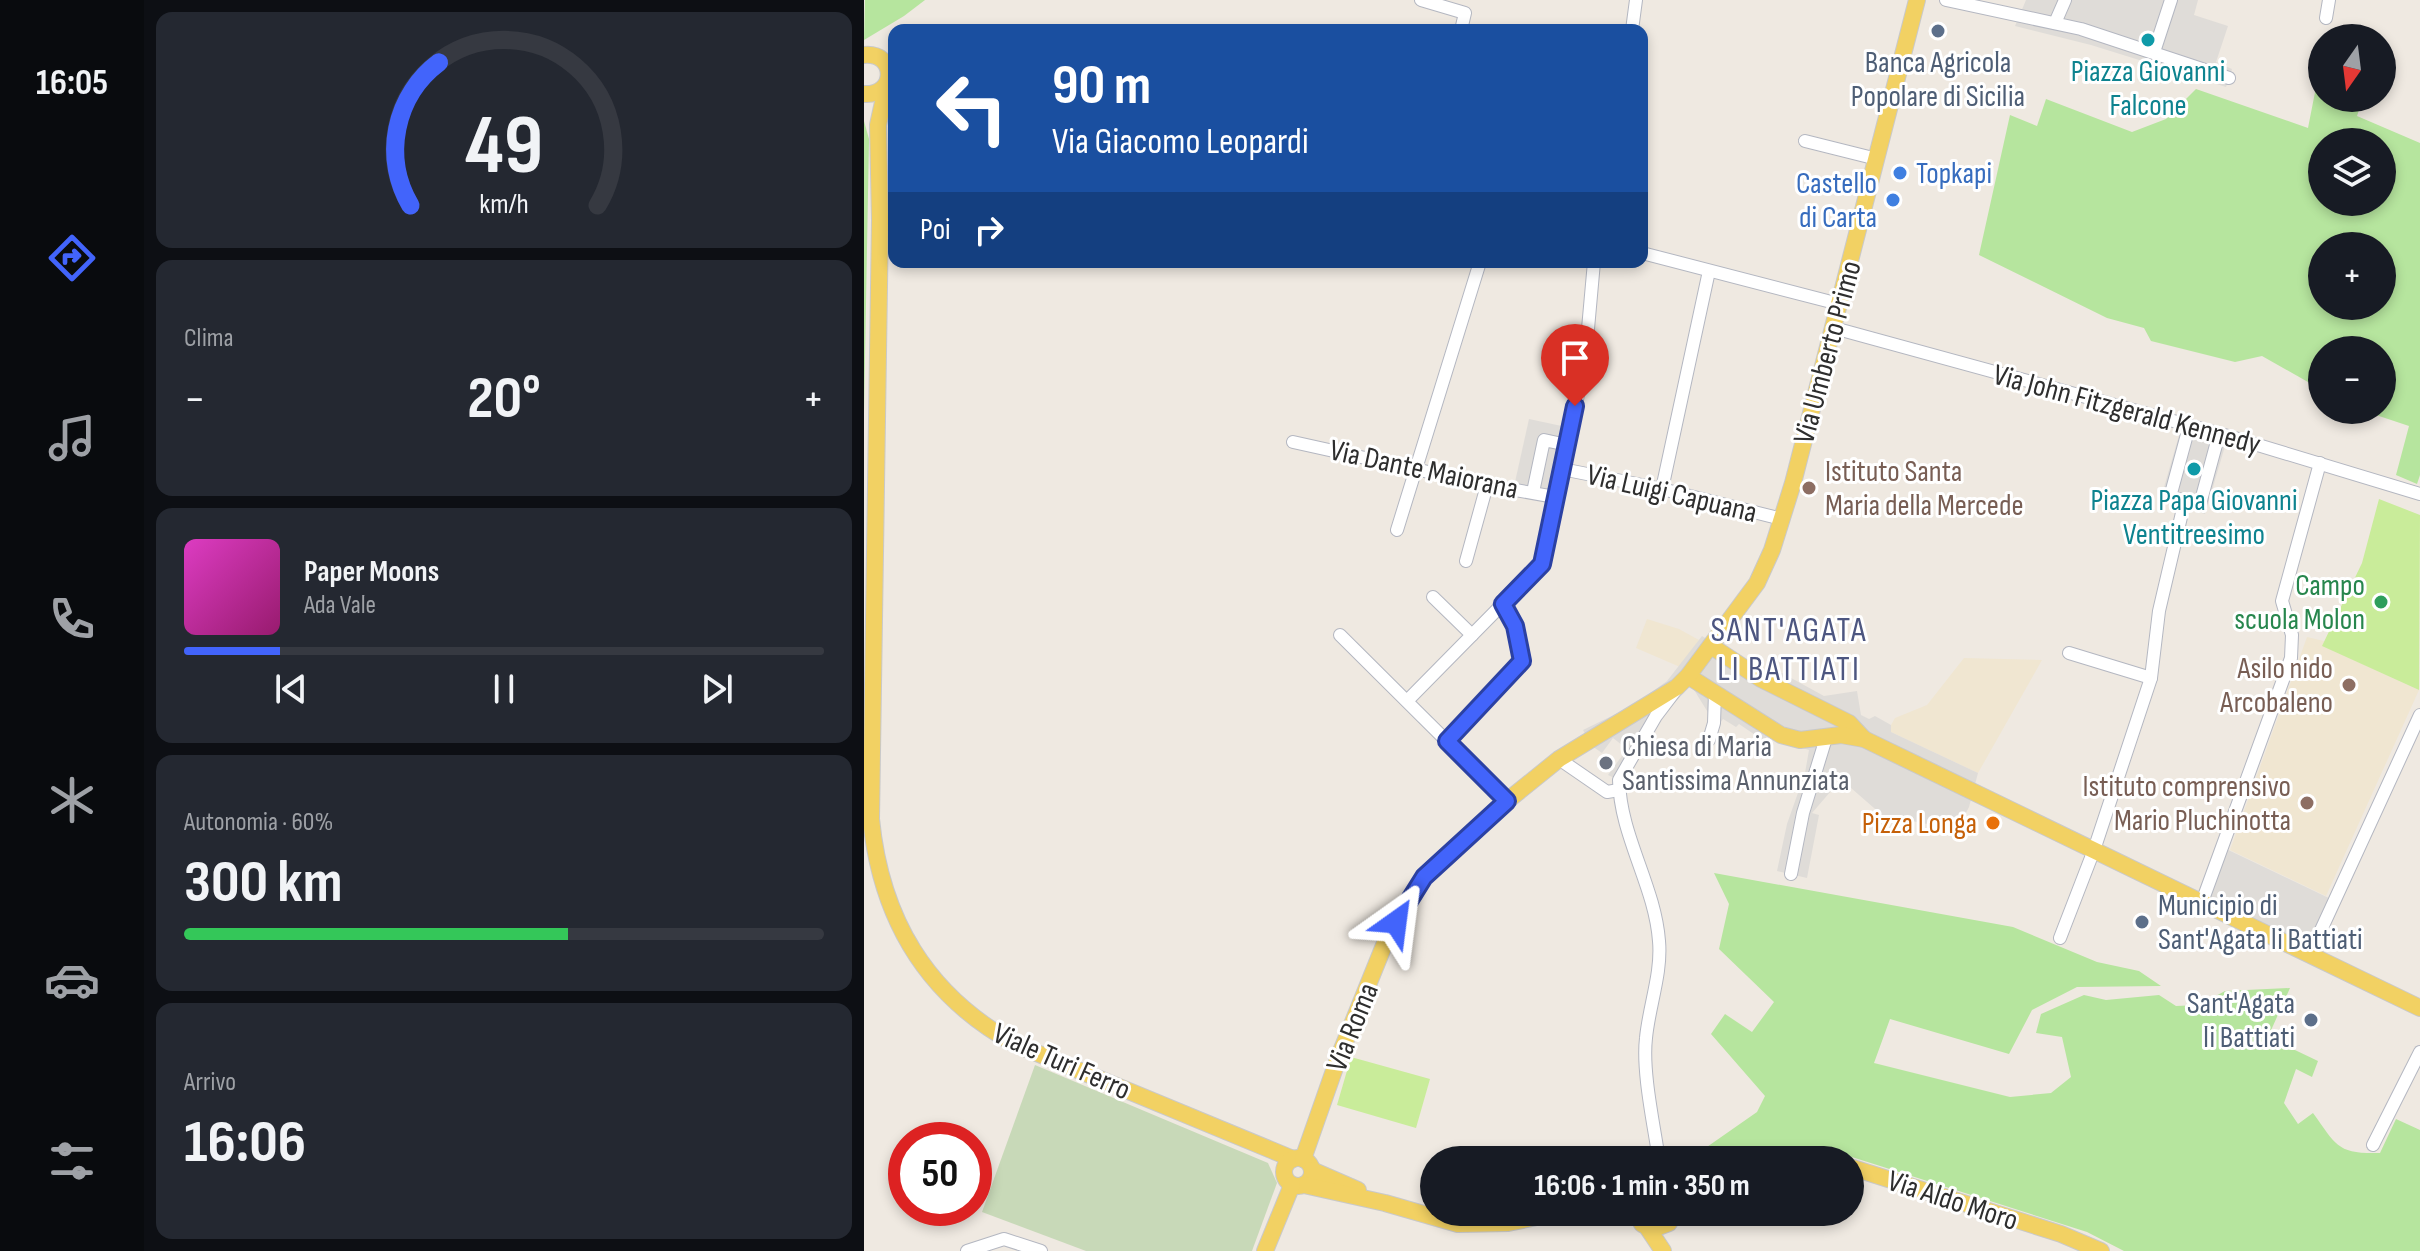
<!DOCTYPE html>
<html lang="it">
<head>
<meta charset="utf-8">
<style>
  :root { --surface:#171b24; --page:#242831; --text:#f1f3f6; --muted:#9ea1a6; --line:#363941; --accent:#4264fb }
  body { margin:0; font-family:"Sofia Sans Condensed",sans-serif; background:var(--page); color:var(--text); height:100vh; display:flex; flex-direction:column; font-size:30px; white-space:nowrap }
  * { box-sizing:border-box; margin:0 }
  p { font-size:26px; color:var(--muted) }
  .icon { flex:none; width:44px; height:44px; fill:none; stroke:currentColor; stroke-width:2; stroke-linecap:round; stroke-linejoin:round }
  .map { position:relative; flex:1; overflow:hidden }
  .side { display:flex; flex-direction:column; gap:12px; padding:12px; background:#0d0f14; width:720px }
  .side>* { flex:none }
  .banner { position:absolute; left:24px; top:24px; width:760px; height:244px; border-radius:16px; box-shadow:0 4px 12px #0003; background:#1a4fa0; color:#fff; overflow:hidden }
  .needle { width:52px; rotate:194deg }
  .buttons { position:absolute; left:1444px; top:24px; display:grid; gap:16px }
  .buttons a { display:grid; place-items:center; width:88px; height:88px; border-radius:50%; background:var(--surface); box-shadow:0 4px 12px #0003; font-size:40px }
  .speed { position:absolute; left:24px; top:1122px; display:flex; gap:16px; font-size:40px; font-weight:700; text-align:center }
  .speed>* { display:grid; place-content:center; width:104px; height:104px; border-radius:50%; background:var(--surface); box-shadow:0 4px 12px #0003; line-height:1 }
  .speed .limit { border:12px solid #d22; background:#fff; color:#111 }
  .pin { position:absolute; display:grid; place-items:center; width:68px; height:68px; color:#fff; margin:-82px -34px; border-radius:50% 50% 50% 0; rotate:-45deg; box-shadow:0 0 8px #0007 }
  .pin .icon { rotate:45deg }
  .me { position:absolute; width:88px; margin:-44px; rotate:31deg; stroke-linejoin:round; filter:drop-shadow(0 0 6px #0008) }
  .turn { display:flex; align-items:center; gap:28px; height:168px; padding:0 32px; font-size:36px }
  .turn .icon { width:104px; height:104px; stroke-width:2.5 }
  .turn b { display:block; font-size:56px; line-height:68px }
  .then { display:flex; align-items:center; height:76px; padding:0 32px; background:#0003; gap:16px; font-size:30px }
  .big { font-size:60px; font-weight:700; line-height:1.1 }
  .side .card { flex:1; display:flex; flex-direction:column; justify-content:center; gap:12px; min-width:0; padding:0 28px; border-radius:16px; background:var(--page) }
  .side .dial { align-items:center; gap:0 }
  .dial svg { height:208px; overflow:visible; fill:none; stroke:var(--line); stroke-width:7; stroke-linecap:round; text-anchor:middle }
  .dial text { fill:var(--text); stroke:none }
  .song { display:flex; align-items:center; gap:24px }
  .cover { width:96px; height:96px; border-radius:12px; background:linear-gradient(135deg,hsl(310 70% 55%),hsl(320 70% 35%)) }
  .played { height:8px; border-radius:4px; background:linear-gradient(90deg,var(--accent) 15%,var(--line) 15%) }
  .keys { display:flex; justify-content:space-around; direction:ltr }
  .heat { display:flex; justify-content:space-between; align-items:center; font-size:44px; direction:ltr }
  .charge { height:12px; border-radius:6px; background:linear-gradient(90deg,#34c759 60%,var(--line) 0) }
  .trip { position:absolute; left:556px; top:1146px; width:444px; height:80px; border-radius:40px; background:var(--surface); box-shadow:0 4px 12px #0003; font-weight:700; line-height:80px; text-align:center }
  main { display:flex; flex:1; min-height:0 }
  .tab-bar { display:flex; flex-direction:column; width:144px; justify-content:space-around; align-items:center; background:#090b0e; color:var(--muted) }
  .tab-bar .icon { width:56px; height:56px }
  .tab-bar .selected { color:var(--accent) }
  .tab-bar b { font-size:36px; color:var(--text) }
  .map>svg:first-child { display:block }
  .education { fill:#f0e6d1 }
  .green { fill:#b6e59e; fill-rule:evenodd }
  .cemetery { fill:#c8d9b8 }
  .pitch { fill:#c9ec9a }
  .plaza { fill:#dfdcd8 }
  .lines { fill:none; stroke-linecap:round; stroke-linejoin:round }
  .minor-casing { stroke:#b4b7c1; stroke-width:14 }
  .major-casing { stroke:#c9c9c9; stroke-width:18 }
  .minor { stroke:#fff; stroke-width:12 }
  .major { stroke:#f2d163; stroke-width:16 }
  .route-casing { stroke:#2b41a3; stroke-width:20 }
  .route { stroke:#4264fb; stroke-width:14 }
  .service-dot { fill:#5c6f8a; stroke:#fff; stroke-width:3 }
  .culture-dot { fill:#0f9aa8; stroke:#fff; stroke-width:3 }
  .shop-dot { fill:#3f7fe0; stroke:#fff; stroke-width:3 }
  .education-dot { fill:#8d6e63; stroke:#fff; stroke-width:3 }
  .leisure-dot { fill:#2e9e5b; stroke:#fff; stroke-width:3 }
  .worship-dot { fill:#6b7280; stroke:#fff; stroke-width:3 }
  .food-dot { fill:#e8710a; stroke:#fff; stroke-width:3 }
  .labels { text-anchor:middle; stroke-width:6; stroke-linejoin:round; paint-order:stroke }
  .service-label { font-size:30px; fill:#4e5e75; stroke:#fff }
  .culture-label { font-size:30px; fill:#0d838f; stroke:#fff }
  .shop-label { font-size:30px; fill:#366cbe; stroke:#fff; text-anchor:start }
  .street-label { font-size:30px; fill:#2e2e2e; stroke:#fff }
  .education-label { font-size:30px; fill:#785e54; stroke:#fff; text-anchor:end }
  .leisure-label { font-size:30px; fill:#27864d; stroke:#fff; text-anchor:end }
  .worship-label { font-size:30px; fill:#5b616d; stroke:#fff; text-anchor:start }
  .food-label { font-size:30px; fill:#c56008; stroke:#fff; text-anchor:end }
  .quarter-label { font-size:34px; letter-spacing:2px; fill:#4d5680; stroke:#fff }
</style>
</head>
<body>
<main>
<nav class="tab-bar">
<b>16:05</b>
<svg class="icon selected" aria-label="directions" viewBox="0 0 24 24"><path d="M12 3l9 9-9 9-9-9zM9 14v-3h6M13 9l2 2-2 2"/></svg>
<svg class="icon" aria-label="music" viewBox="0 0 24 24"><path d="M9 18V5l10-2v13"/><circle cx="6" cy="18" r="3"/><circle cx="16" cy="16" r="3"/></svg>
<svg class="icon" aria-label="phone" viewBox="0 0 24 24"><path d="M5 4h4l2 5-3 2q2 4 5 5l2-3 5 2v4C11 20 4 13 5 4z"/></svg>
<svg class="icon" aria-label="climate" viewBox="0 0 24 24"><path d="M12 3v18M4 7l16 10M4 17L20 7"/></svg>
<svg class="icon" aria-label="car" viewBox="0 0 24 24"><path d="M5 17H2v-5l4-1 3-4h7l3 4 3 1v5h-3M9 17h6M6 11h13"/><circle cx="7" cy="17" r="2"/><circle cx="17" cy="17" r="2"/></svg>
<svg class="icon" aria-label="filters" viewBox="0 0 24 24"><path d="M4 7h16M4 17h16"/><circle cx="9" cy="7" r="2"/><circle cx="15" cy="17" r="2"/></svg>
</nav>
<section class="side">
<div class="card dial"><svg viewBox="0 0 100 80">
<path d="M14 69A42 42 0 1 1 86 69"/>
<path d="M14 69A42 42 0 0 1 25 14" stroke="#4264fb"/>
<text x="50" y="56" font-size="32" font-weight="700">49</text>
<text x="50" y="72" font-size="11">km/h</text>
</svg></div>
<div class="card"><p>Clima</p>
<div class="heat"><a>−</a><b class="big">20°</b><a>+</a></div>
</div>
<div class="card">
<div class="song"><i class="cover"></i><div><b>Paper Moons</b><p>Ada Vale</p></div></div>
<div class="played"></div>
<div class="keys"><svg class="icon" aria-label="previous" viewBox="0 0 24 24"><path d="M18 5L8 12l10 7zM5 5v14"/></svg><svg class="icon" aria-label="pause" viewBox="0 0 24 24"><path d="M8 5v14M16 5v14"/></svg><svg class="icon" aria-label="next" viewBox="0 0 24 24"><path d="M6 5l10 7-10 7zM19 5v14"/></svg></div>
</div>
<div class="card"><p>Autonomia · 60%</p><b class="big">300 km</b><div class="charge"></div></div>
<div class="card"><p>Arrivo</p><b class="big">16:06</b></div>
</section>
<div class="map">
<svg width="1556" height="1251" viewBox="0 0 1556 1251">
  <rect width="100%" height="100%" fill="#efe9e1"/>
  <g class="education">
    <path d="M783,619L815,629L835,640L816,667L772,648Z"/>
    <path d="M1443,637L1460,641L1459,646L1555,690L1462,896L1366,850Z"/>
    <path d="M1100,658L1178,660L1114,773L1027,732V725L1031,718L1063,705Z"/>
  </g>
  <g class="green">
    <path d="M61,0L40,16L0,40L1,0Z"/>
    <path d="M1453,82L1458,84V98H1499L1493,116L1556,143V475L1553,484L1532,475L1545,426L1497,410H1518V350H1458V390L1398,356L1371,362L1287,341L1280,328L1243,318L1115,255L1146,115L1173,126L1182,99L1268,132L1302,119L1332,89L1444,128ZM1458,142H1518V202H1458ZM1458,246H1518V306H1458Z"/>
    <path d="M0,121L5,139L0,414Z"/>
    <path d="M850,873L1149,927L1233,962L1275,971L1297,986L1213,987L1168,1010L1145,1054L1026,1019L1010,1063L1146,1097L1187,1093L1207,1077L1198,1037L1172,1033L1177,1014L1220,995L1242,1000L1295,995L1312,1006L1335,1005L1361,991L1426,988L1404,1037L1454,1061L1448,1077L1432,1069L1420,1103L1434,1124L1449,1113C1473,1146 1473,1154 1516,1153L1532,1119L1556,1130V1251H1260L1223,1232L969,1151L939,1146L902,1150L870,1160H802V1156L840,1149L893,1112L901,1096L847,1034L861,1014L888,1032L910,1002L855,949L865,904Z"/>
  </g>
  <path class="cemetery" d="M171,1065L404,1163L413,1183L388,1251H222L118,1212Z"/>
  <g class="pitch">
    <path d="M1515,499L1556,515L1555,690L1458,646L1498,563Z"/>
    <path d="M487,1057L566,1079L552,1128L473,1105Z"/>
  </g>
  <g class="plaza">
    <path d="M1162,0H1334L1330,15L1364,26L1352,62L1368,69L1362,87L1227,45L1151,26Z"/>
    <path d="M665,419L707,428L691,497L649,491Z"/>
    <path d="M1318,425L1364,436L1341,514L1296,501Z"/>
    <path d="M838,636L897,673L910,675L918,673L960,696L993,691L997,715L1005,719L1011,716L1027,725V732L1114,773L1105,807L1093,830L1018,815L971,774L961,785L967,791L948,813L955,815L943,878L913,871L923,824L941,773L945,750L903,736L900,741L875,724L872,727L859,719L853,727L827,685L794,721L761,783L744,775L763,749L749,738L738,753L728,746L719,730L768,706L803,681Z"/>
    <path d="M1358,847L1471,901L1446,954L1338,902Z"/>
  </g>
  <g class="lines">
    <defs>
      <g id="minor">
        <path d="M557,0L601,13L597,30"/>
        <path d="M1082,0L1217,29L1365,78"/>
        <path d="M1462,18L1465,0"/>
        <path d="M1191,23L1201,0"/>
        <path d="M768,30L772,0"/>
        <path d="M1290,52L1307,0"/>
        <path d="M941,141L1013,159"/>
        <path d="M778,253L975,304"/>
        <path d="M970,328L1364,436L1556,494"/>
        <path d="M1325,427L1306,497L1336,504L1355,434"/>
        <path d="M429,442L623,485L691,497"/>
        <path d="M698,469L798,489L918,519"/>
        <path d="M798,489L845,271"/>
        <path d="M669,492L680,440L703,445"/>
        <path d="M533,530L616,262"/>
        <path d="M602,561L623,485"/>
        <path d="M569,597L608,635"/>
        <path d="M476,635L643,801"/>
        <path d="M1205,653L1287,678"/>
        <path d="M543,701L678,564L721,362L730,262"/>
        <path d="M845,740L850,723L851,693"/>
        <path d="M583,741L658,661L651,626L639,604"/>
        <path d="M695,759L743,792L755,790"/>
        <path d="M927,874L939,813L962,738"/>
        <path d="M1338,902L1427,658L1428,635L1418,601L1456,463"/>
        <path d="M1196,938L1230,850L1287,678L1295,611L1321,500"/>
        <path d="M1446,954L1556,715"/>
        <path d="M1509,1145L1556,1052"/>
        <path d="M795,1160C790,1125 778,1072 782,1038C785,1006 798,973 795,941C791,886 756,836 755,780L792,716L811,691"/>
        <path d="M103,1251L140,1239L177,1251"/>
      </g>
      <g id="major">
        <path d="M0,55C33,52 33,96 0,94"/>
        <path d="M23,84L14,125L16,220L7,819C17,919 62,995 151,1044L429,1159"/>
        <path d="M847,646L897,679L985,723L1000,739"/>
        <path d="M824,676L917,735L936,740L977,735L1000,739L1556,1008"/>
        <circle cx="434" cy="1172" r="14"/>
        <path d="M439,1159L474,1059L521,943L543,902L560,877L643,801L695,759L813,687L824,676L893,583L908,550L929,483L1053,0"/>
        <path d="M898,1160L936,1156L962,1160"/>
        <path d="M986,1167L1197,1234L1237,1251"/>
        <path d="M448,1170L494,1190"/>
        <path d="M440,1185L521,1203L594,1224L644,1223L697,1212"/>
        <path d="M772,1212L778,1224L789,1229L805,1223L810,1212"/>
        <path d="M783,1227L799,1251"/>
        <path d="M401,1251L428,1185"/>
      </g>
    </defs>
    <use href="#minor" class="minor-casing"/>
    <use href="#major" class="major-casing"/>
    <use href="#minor" class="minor"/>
    <use href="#major" class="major"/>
  </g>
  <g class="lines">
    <defs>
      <path id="route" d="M532,922L560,877L643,801L583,741L658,661L651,626L639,604L678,564L711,406"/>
    </defs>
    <use href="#route" class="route-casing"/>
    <use href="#route" class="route"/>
  </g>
  <g class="service-dot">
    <circle cx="1074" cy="31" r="8"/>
    <circle cx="1278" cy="922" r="8"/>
    <circle cx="1447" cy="1020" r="8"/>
  </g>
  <g class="culture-dot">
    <circle cx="1284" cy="40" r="8"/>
    <circle cx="1330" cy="469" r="8"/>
  </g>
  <g class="shop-dot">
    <circle cx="1036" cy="173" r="8"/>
    <circle cx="1029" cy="200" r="8"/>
  </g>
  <g class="education-dot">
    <circle cx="945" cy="488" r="8"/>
    <circle cx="1485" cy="685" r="8"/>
    <circle cx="1443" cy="803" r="8"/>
  </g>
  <circle class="leisure-dot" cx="1517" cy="602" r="8"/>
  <circle class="worship-dot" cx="742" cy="763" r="8"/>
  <circle class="food-dot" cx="1129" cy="823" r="8"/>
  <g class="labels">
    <g class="service-label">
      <text x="1074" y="72">Banca Agricola<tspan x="1074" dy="34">Popolare di Sicilia</tspan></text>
      <text x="1294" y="915" text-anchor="start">Municipio di<tspan x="1294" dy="34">Sant'Agata li Battiati</tspan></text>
      <text x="1431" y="1013" text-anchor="end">Sant'Agata<tspan x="1431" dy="34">li Battiati</tspan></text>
    </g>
    <g class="culture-label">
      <text x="1284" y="81">Piazza Giovanni<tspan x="1284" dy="34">Falcone</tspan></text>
      <text x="1330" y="510">Piazza Papa Giovanni<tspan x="1330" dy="34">Ventitreesimo</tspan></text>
    </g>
    <g class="shop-label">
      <text x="1052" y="183">Topkapi</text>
      <text x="1013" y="193" text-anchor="end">Castello<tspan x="1013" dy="34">di Carta</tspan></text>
    </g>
    <g class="street-label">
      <text transform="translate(963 352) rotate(-75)" y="10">Via Umberto Primo</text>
      <text transform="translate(1263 409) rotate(15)" y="10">Via John Fitzgerald Kennedy</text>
      <text transform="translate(560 469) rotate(12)" y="10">Via Dante Maiorana</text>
      <text transform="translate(808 493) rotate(13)" y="10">Via Luigi Capuana</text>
      <text transform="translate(488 1027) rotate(-68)" y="10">Via Roma</text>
      <text transform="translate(198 1061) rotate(24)" y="10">Viale Turi Ferro</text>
      <text transform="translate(1089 1200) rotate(18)" y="10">Via Aldo Moro</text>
    </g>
    <g class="education-label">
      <text x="961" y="481" text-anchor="start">Istituto Santa<tspan x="961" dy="34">Maria della Mercede</tspan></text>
      <text x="1469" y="678">Asilo nido<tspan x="1469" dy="34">Arcobaleno</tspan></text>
      <text x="1427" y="796">Istituto comprensivo<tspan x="1427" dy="34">Mario Pluchinotta</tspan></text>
    </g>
    <g class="leisure-label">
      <text x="1501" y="595">Campo<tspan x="1501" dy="34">scuola Molon</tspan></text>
    </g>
    <g class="worship-label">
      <text x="758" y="756">Chiesa di Maria<tspan x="758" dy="34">Santissima Annunziata</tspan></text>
    </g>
    <g class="food-label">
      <text x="1113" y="833">Pizza Longa</text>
    </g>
    <g class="quarter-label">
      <text x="925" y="641">SANT'AGATA<tspan x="925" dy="39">LI BATTIATI</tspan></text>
    </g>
  </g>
</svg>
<div class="buttons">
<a><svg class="needle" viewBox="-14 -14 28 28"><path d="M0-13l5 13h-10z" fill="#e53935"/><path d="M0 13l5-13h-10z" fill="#9ea1a6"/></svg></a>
<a><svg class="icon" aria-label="layers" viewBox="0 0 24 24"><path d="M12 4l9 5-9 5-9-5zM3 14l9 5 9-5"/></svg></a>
<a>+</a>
<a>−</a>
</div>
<div class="speed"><div class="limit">50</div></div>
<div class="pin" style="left:711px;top:406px;background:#d93025"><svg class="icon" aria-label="arrive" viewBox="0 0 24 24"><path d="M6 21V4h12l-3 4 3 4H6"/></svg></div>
<svg class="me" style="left:532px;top:922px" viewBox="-20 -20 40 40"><path d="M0-17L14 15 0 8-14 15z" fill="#4264fb" stroke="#fff" stroke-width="4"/></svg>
<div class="trip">16:06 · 1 min · 350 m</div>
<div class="banner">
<div class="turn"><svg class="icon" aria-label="left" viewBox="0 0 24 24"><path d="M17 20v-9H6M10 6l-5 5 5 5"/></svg><div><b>90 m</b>Via Giacomo Leopardi</div></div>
<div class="then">Poi<svg class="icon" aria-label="right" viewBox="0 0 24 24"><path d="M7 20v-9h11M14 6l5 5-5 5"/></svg></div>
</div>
</div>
</main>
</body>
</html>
